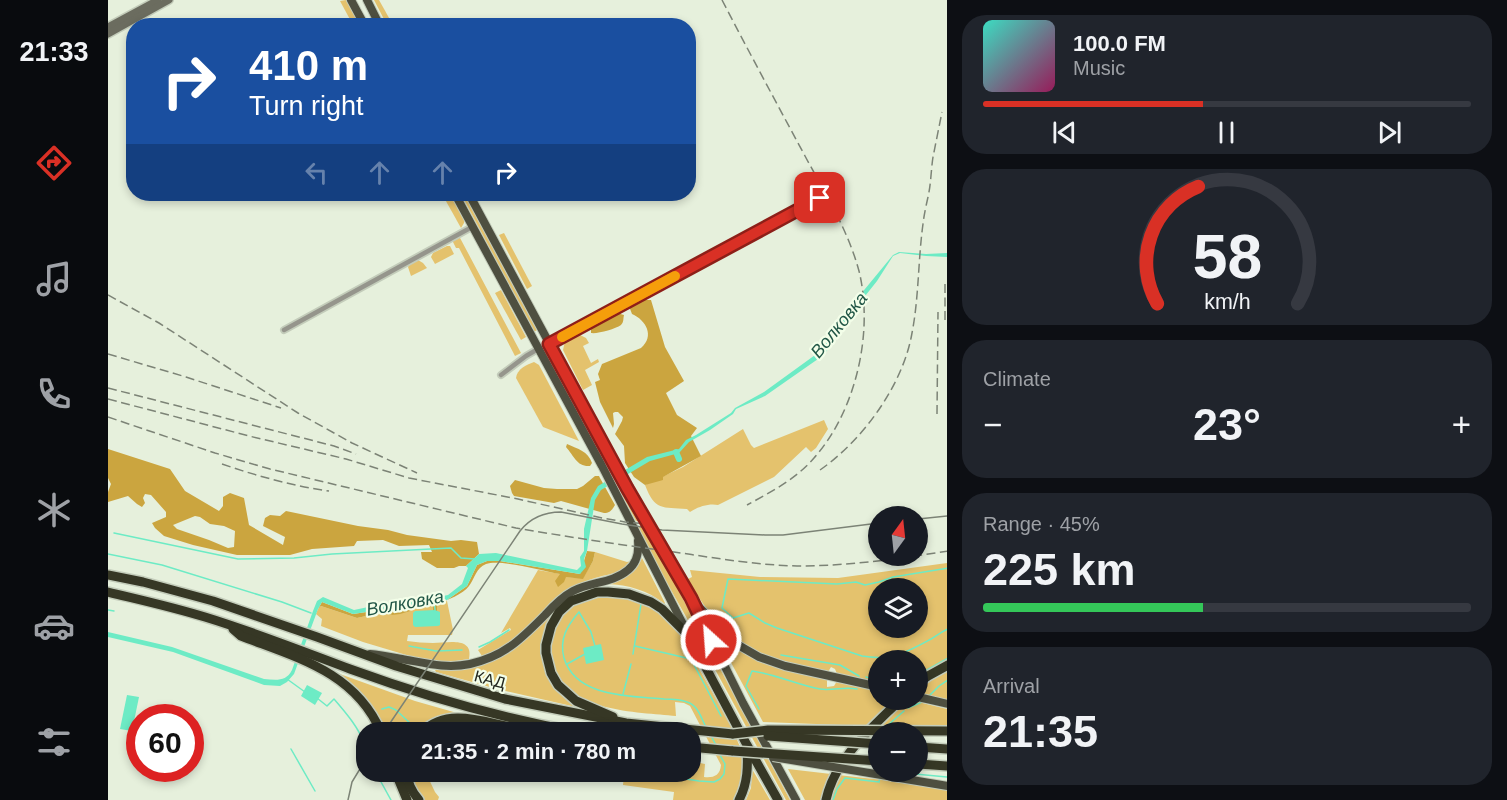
<!DOCTYPE html>
<html lang="en">
<head>
<meta charset="utf-8">
<style>
  :root { --surface:#171b24; --page:#20242c; --text:#f1f3f6; --muted:#9ea1a6; --line:#363941; --accent:#d93025 }
  body { margin:0; font-family:Arial,sans-serif; background:var(--page); color:var(--text); height:100vh; display:flex; flex-direction:column; font-size:22px; white-space:nowrap }
  * { box-sizing:border-box; margin:0 }
  p { font-size:20px; color:var(--muted) }
  .icon { flex:none; width:33px; height:33px; fill:none; stroke:currentColor; stroke-width:2; stroke-linecap:round; stroke-linejoin:round }
  .map { position:relative; flex:1; overflow:hidden }
  .sheet { display:flex; flex-direction:column; gap:15px; padding:15px; background:#0d0f14; width:560px }
  .sheet>* { flex:none }
  .guide { position:absolute; left:18px; top:18px; width:570px; height:183px; border-radius:24px; box-shadow:0 3px 9px #0003; background:#1a4fa0; color:#fff; overflow:hidden }
  .needle { width:39px; rotate:15deg }
  .fabs { position:absolute; left:760px; top:506px; display:grid; gap:12px }
  .fabs a { display:grid; place-items:center; width:60px; height:60px; border-radius:50%; background:var(--surface); box-shadow:0 3px 9px #0003; font-size:30px }
  .speed { position:absolute; left:18px; top:704px; display:flex; gap:12px; font-size:30px; font-weight:700; text-align:center }
  .speed>* { display:grid; place-content:center; width:78px; height:78px; border-radius:50%; background:var(--surface); box-shadow:0 3px 9px #0003; line-height:1 }
  .speed .limit { border:9px solid #d22; background:#fff; color:#111 }
  .pin { position:absolute; display:grid; place-items:center; width:51px; height:51px; color:#fff; margin:-26px; border-radius:12px; box-shadow:0 3px 9px #0006 }
  .me { position:absolute; width:66px; margin:-33px; rotate:334deg; stroke-linejoin:round; filter:drop-shadow(0 0 4px #0008) }
  .turn { display:flex; align-items:center; gap:21px; height:126px; padding:0 24px; font-size:27px }
  .turn .icon { width:78px; height:78px; stroke-width:2.5 }
  .turn b { display:block; font-size:42px; line-height:51px }
  .lanes { display:flex; align-items:center; height:57px; padding:0 24px; background:#0003; justify-content:center; gap:30px; direction:ltr }
  .lanes .off { opacity:.35 }
  .big { font-size:45px; font-weight:700; line-height:1.1 }
  .sheet .card { flex:1; display:flex; flex-direction:column; justify-content:center; gap:9px; min-width:0; padding:0 21px; border-radius:24px; background:var(--page) }
  .sheet .dial { align-items:center; gap:0 }
  .dial svg { height:156px; overflow:visible; fill:none; stroke:var(--line); stroke-width:7; stroke-linecap:round; text-anchor:middle }
  .dial text { fill:var(--text); stroke:none }
  .song { display:flex; align-items:center; gap:18px }
  .cover { width:72px; height:72px; border-radius:9px; background:linear-gradient(135deg,hsl(170 70% 55%),hsl(330 70% 35%)) }
  .played { height:6px; border-radius:3px; background:linear-gradient(90deg,var(--accent) 45%,var(--line) 45%) }
  .keys { display:flex; justify-content:space-around; direction:ltr }
  .heat { display:flex; justify-content:space-between; align-items:center; font-size:33px; direction:ltr }
  .charge { height:9px; border-radius:4px; background:linear-gradient(90deg,#34c759 45%,var(--line) 0) }
  .trip { position:absolute; left:248px; top:722px; width:345px; height:60px; border-radius:24px; background:var(--surface); box-shadow:0 3px 9px #0003; font-weight:700; line-height:60px; text-align:center }
  main { display:flex; flex:1; min-height:0 }
  .dock { display:flex; flex-direction:column; width:108px; justify-content:space-around; align-items:center; background:#090b0e; color:var(--muted) }
  .dock .icon { width:42px; height:42px }
  .dock .on { color:var(--accent) }
  .dock b { font-size:27px; color:var(--text) }
  .map>svg:first-child { display:block }
  .green { fill:#e4c26d; fill-rule:evenodd }
  .forest { fill:#cba53f; fill-rule:evenodd }
  .water { fill:#6debc5 }
  .lines { fill:none; stroke-linecap:round; stroke-linejoin:round }
  .stream { stroke:#6debc5; stroke-width:1.5 }
  .canal { stroke:#6debc5; stroke-width:6 }
  .street-casing { stroke:#c3ccba; stroke-width:8 }
  .secondary-casing { stroke:#c3ccba; stroke-width:10 }
  .primary-casing { stroke:#c3ccba; stroke-width:10 }
  .highway-casing { stroke:#c3ccba; stroke-width:12 }
  .street { stroke:#95958c; stroke-width:4.5 }
  .secondary { stroke:#6b6c5f; stroke-width:7 }
  .primary { stroke:#4e4f40; stroke-width:8 }
  .highway { stroke:#363725; stroke-width:9 }
  .tram { stroke:#7c8376; stroke-width:1.5 }
  .rail { stroke:#7c8376; stroke-width:1.5; stroke-dasharray:9 4.5; stroke-linecap:butt }
  .primary-bridge-casing { stroke:#c3ccba; stroke-width:10; stroke-linecap:butt }
  .highway-bridge-casing { stroke:#c3ccba; stroke-width:12; stroke-linecap:butt }
  .primary-bridge { stroke:#4e4f40; stroke-width:8 }
  .highway-bridge { stroke:#363725; stroke-width:9 }
  .route-casing { stroke:#8d1f18; stroke-width:15 }
  .route { stroke:#d93025; stroke-width:10 }
  .slow { stroke:#f59e0b; stroke-width:10 }
  .labels { text-anchor:middle; stroke-width:4.5; stroke-linejoin:round; paint-order:stroke }
  .street-label { font-size:16px; fill:#23271f; stroke:#f3fee9 }
  .water-label { font-size:18px; font-style:italic; fill:#215646; stroke:#f3fee9 }
</style>
</head>
<body>
<main>
<nav class="dock">
<b>21:33</b>
<svg class="icon on" aria-label="directions" viewBox="0 0 24 24"><path d="M12 3l9 9-9 9-9-9zM9 14v-3h6M13 9l2 2-2 2"/></svg>
<svg class="icon" aria-label="music" viewBox="0 0 24 24"><path d="M9 18V5l10-2v13"/><circle cx="6" cy="18" r="3"/><circle cx="16" cy="16" r="3"/></svg>
<svg class="icon" aria-label="phone" viewBox="0 0 24 24"><path d="M5 4h4l2 5-3 2q2 4 5 5l2-3 5 2v4C11 20 4 13 5 4z"/></svg>
<svg class="icon" aria-label="climate" viewBox="0 0 24 24"><path d="M12 3v18M4 7l16 10M4 17L20 7"/></svg>
<svg class="icon" aria-label="car" viewBox="0 0 24 24"><path d="M5 17H2v-5l4-1 3-4h7l3 4 3 1v5h-3M9 17h6M6 11h13"/><circle cx="7" cy="17" r="2"/><circle cx="17" cy="17" r="2"/></svg>
<svg class="icon" aria-label="filters" viewBox="0 0 24 24"><path d="M4 7h16M4 17h16"/><circle cx="9" cy="7" r="2"/><circle cx="15" cy="17" r="2"/></svg>
</nav>
<div class="map">
<svg width="840" height="800" viewBox="0 0 840 800">
  <rect width="100%" height="100%" fill="#e6f0dc"/>
  <g class="green">
    <path d="M238,0L252,25H245L232,1Z"/>
    <path d="M266,0H271L285,25H279Z"/>
    <path d="M334,194H342L356,220V223L353,228Z"/>
    <path d="M353,194H356L429,330L426,332Z"/>
    <path d="M396,233L424,286L419,289L391,235Z"/>
    <path d="M351,236L413,353L407,356L351,248H348L345,242V239Z"/>
    <path d="M339,246H342L346,254L327,264L323,257L325,253Z"/>
    <path d="M310,260L315,263L319,268L303,276L300,267L301,265Z"/>
    <path d="M393,290L418,337L413,340L387,293Z"/>
    <path d="M470,334L478,338L481,343L475,346L483,363L490,359L491,362L477,370L484,385L475,390L455,350L457,341Z"/>
    <path d="M445,360L524,506L533,522L528,521L442,361Z"/>
    <path d="M426,362L431,365L471,441L435,427L408,378C409,369 418,365 426,362Z"/>
    <path d="M716,420L720,429L708,448L703,452L698,447L666,477L610,505C601,503 589,507 582,512L579,509C554,507 547,511 537,485L575,467L635,429L643,445L646,448Z"/>
    <path d="M530,526L536,527L544,541L682,800H678L590,638L550,567Z"/>
    <path d="M487,552L519,562L523,561C513,575 502,573 487,578C477,581 466,585 457,591C450,596 443,604 437,610C418,629 399,648 374,656L370,650L403,630L402,628L393,633L430,570L452,574L458,577L475,578L485,561Z"/>
    <path d="M534,558L557,603V604C539,590 521,585 499,584C514,578 528,574 534,558Z"/>
    <path d="M839,563V660L819,671L810,678V660H771V682L729,674L727,669L723,667L720,672C692,665 661,661 636,645C611,630 594,604 580,579L584,577L582,570L652,577L730,578ZM771,588H810V627H771Z"/>
    <path d="M484,596H518L545,606L568,628L623,725L632,747L636,759L635,781L627,800H565L566,792L515,785L516,775L487,771H582V761L597,764L596,777C605,778 612,776 613,765L582,706L576,703L567,702L568,716C530,712 454,712 444,663C443,655 441,649 443,641C444,635 445,628 448,623C456,607 469,602 484,596Z"/>
    <path d="M339,601L345,630L344,635H300L299,641C308,642 316,643 325,643C339,643 366,636 361,659L341,662L315,660L255,642L213,626L214,619L208,614L210,609L213,606L249,618L276,612L284,615L305,605L324,603L325,611H307H331H329V603Z"/>
    <path d="M446,609L437,630L435,642L437,662L468,707L389,689L328,672L327,670L378,662Z"/>
    <path d="M606,628L620,643L635,653L658,664L676,669L719,679V687L726,686L729,681L762,689L771,697V699H773L781,706L761,726L655,722L605,629Z"/>
    <path d="M839,667V700L810,692V687Z"/>
    <path d="M229,673L307,701L349,713L348,714L328,718L319,722L307,732H275L228,675Z"/>
    <path d="M798,699L839,709V728L770,727Z"/>
    <path d="M351,720L415,732H318L327,726Z"/>
    <path d="M644,769L662,800H638L643,788Z"/>
    <path d="M680,769L723,774L716,788L713,800H697Z"/>
    <path d="M302,771H317L327,792L331,797L330,800H315L313,798L303,780Z"/>
    <path d="M730,775L775,780L839,790V800H720Z"/>
  </g>
  <g class="forest">
    <path d="M534,300H543L557,347L576,381L558,393L569,415L589,428L583,436L593,456L555,477V480L537,485L526,477L517,463L516,446L507,434L514,421L515,417L510,412H507L505,413L506,424L505,428L492,402L487,382L492,380L490,374L494,364L533,348C547,336 538,320 524,314L521,306Z"/>
    <path d="M509,313L516,315C515,319 516,322 513,325C507,329 490,334 483,333V327L485,324Z"/>
    <path d="M459,444C470,449 480,451 484,463L482,466C469,467 466,456 458,447Z"/>
    <path d="M0,449L62,469L77,491L111,511L115,506V497L122,493L136,498L141,525L175,545L177,537L155,526L157,518L162,515L172,516L178,511L250,526L280,530L299,535L343,541L353,540L369,542L371,554L358,566H351L346,568H329L314,559L313,552H324L321,545L291,546L275,540L249,541L246,546L204,549L182,555H129L85,545L56,536L47,528L44,523L58,517V512L43,495L37,494L35,498L37,503L34,507L29,504L20,496L0,502V492L3,484L0,478ZM87,516L92,517L102,524L116,526L127,531L126,547L120,548L101,540L69,529L65,525Z"/>
    <path d="M487,476H491L492,478L507,505C504,510 502,513 496,513L453,501L446,503L406,496L404,493L402,486L407,480L436,488L449,489H469L475,486Z"/>
    <path d="M479,551L487,552L485,561L475,579L458,577L456,582L450,587L447,581L452,574C435,571 393,559 378,564C368,568 367,578 361,586C355,594 339,601 329,603V611H325L324,603L305,605L302,611L292,614L284,615L276,612L249,618L213,606L210,609L214,602L245,614L339,600L359,586L369,565L379,561H392L472,574Z"/>
  </g>
  <g class="water">
    <path d="M791,252L818,254L839,253V257L818,256L792,253L785,256L769,281L742,315L718,352L710,359L657,396L628,409L625,414L602,430L581,442L571,453L542,461L493,490L487,500L479,551L476,559L478,567L472,574L392,561H379L369,565L359,586L339,600L245,614L214,602L210,609L186,674L179,682L172,686L156,685L65,652L0,637V632L64,647L156,679C168,680 178,682 184,670L205,611L209,601L215,597L246,610L303,598L320,599L340,595L354,584L360,568L358,566L371,554L388,553L469,570L473,566L472,557L476,551V529L483,498L490,486L539,457L571,449L578,440L588,435L623,413L627,408L656,392L714,350L738,312L785,255Z"/>
    <path d="M327,610L332,612V625L330,626L307,627L305,625V613L307,611Z"/>
    <path d="M493,644L496,660L478,664L475,648Z"/>
    <path d="M199,685L214,693L207,705L193,696Z"/>
    <path d="M19,695L31,697L24,731L12,729Z"/>
  </g>
  <g class="lines">
    <g class="stream">
      <path d="M6,533L130,559L186,558L224,554L343,548L353,558L367,559"/>
      <path d="M0,554L54,565L174,602L203,613"/>
      <path d="M840,568L785,577L771,582L757,585L748,582L729,584L620,579L614,608L625,618L641,613L657,623L669,628L754,656C784,661 797,653 823,639C828,636 833,632 840,629"/>
      <path d="M326,601L327,610"/>
      <path d="M0,610L6,611"/>
      <path d="M301,646L328,651L354,650"/>
      <path d="M487,646L483,632L471,612C459,626 451,639 456,658C468,698 523,696 556,699C564,699 572,699 579,702C590,705 593,718 598,727"/>
      <path d="M527,646L583,659L613,716"/>
      <path d="M371,647L382,642L401,630"/>
      <path d="M525,654L533,604"/>
      <path d="M673,655L732,665L751,676"/>
      <path d="M459,664L477,654"/>
      <path d="M810,675L840,658"/>
      <path d="M758,677L768,680"/>
      <path d="M179,679L197,692"/>
      <path d="M515,694L523,664"/>
      <path d="M820,697L831,686L840,680"/>
      <path d="M209,698L219,706L226,699C239,714 251,728 258,747"/>
      <path d="M800,708L814,702"/>
      <path d="M274,709L281,707L288,710L303,724"/>
      <path d="M651,709L638,686L644,671C667,674 689,685 712,689C725,691 737,686 749,689"/>
      <path d="M780,725L796,711"/>
      <path d="M603,736L608,745"/>
      <path d="M183,749L207,791"/>
      <path d="M267,771L283,800"/>
      <path d="M527,771L591,781L606,782L612,779L616,774L617,764L612,755"/>
      <path d="M775,771L840,777"/>
      <path d="M725,800L729,789L737,778L771,782L772,777"/>
    </g>
    <path class="canal" d="M568,452L571,459"/>
    <defs>
      <g id="street">
        <path d="M176,330L364,227"/>
        <path d="M441,344L712,198"/>
        <path d="M393,375L418,356L430,349"/>
      </g>
      <g id="secondary">
        <path d="M0,27L50,0"/>
        <path d="M0,34L61,0"/>
      </g>
      <g id="primary">
        <path d="M243,0L257,26"/>
        <path d="M259,0L272,26"/>
        <path d="M347,194L494,466L579,632"/>
        <path d="M361,194L519,488L583,598L635,703L688,800"/>
        <path d="M589,605L625,642L651,657L677,666L771,687"/>
        <path d="M262,654C273,655 283,657 294,659C317,663 338,669 362,664C397,656 413,639 437,615C445,606 454,597 465,591C482,582 505,583 520,570C529,563 531,552 530,541"/>
        <path d="M810,697L840,704"/>
      </g>
      <g id="highway">
        <path d="M0,575L35,582L105,601L209,637L288,666L397,699L518,723L625,734"/>
        <path d="M0,592C33,600 65,607 97,617C146,632 194,651 242,669C316,696 392,718 470,732"/>
        <path d="M125,629L133,636C190,658 247,672 273,732"/>
        <path d="M810,683L820,676L840,665"/>
        <path d="M505,717L468,701L458,692L450,685L443,673L438,653V645L443,626L451,612L463,601L489,592H500L521,594L543,602L554,609L581,636L639,745L670,800"/>
        <path d="M314,732C341,706 377,723 408,728C414,729 421,727 427,726"/>
        <path d="M582,747L625,751"/>
        <path d="M810,747L840,749"/>
        <path d="M810,764L840,766"/>
        <path d="M287,771L299,800"/>
        <path d="M298,771C300,783 303,791 311,800"/>
        <path d="M631,800C640,783 640,766 639,747"/>
        <path d="M718,800C727,758 764,728 793,699"/>
      </g>
    </defs>
    <use href="#street" class="street-casing"/>
    <use href="#secondary" class="secondary-casing"/>
    <use href="#primary" class="primary-casing"/>
    <use href="#highway" class="highway-casing"/>
    <use href="#street" class="street"/>
    <use href="#secondary" class="secondary"/>
    <use href="#primary" class="primary"/>
    <use href="#highway" class="highway"/>
    <g class="tram">
      <path d="M810,519L840,516"/>
      <path d="M276,732L412,531C423,517 436,512 453,512L514,524L554,530L657,535H675L771,523"/>
      <path d="M240,800L244,782L258,759"/>
    </g>
    <g class="rail">
      <path d="M614,0C641,52 669,104 697,156C717,193 740,230 751,271C766,332 748,411 706,458C688,479 663,492 639,505"/>
      <path d="M837,284V323"/>
      <path d="M0,295L51,323L190,413L244,443L309,473"/>
      <path d="M0,354L78,377L173,408"/>
      <path d="M0,388L226,446L248,454"/>
      <path d="M0,399L141,436L238,459L301,478L410,499L494,518L517,522L551,525"/>
      <path d="M829,414L830,312"/>
      <path d="M0,417L107,453L162,469L408,528C461,537 514,545 566,552C607,558 648,565 689,566C740,566 790,559 840,551"/>
      <path d="M114,464C149,476 185,486 221,491"/>
      <path d="M712,470C755,440 795,385 804,333C811,297 810,260 815,224C816,215 818,206 820,197C823,184 823,170 825,157C828,142 831,127 834,112"/>
    </g>
    <defs>
      <path id="primary-bridge" d="M665,757L840,786"/>
      <g id="highway-bridge">
        <path d="M625,734L660,730L840,731"/>
        <path d="M660,736L771,744"/>
        <path d="M625,751L771,761"/>
      </g>
    </defs>
    <use href="#primary-bridge" class="primary-bridge-casing"/>
    <use href="#highway-bridge" class="highway-bridge-casing"/>
    <use href="#primary-bridge" class="primary-bridge"/>
    <use href="#highway-bridge" class="highway-bridge"/>
  </g>
  <g class="lines">
    <defs>
      <path id="route" d="M603,640L583,598L519,488L441,344L712,198"/>
    </defs>
    <use href="#route" class="route-casing"/>
    <use href="#route" class="route"/>
    <path class="slow" d="M454,337L567,276"/>
  </g>
  <g class="labels">
    <g class="street-label">
      <text transform="translate(382 679) rotate(15)" y="6">КАД</text>
    </g>
    <g class="water-label">
      <text transform="translate(731 325) rotate(-51)" y="6">Волковка</text>
      <text transform="translate(297 603) rotate(-10)" y="6">Волковка</text>
    </g>
  </g>
</svg>
<div class="fabs">
<a><svg class="needle" viewBox="-14 -14 28 28"><path d="M0-13l5 13h-10z" fill="#e53935"/><path d="M0 13l5-13h-10z" fill="#9ea1a6"/></svg></a>
<a><svg class="icon" aria-label="layers" viewBox="0 0 24 24"><path d="M12 4l9 5-9 5-9-5zM3 14l9 5 9-5"/></svg></a>
<a>+</a>
<a>−</a>
</div>
<div class="speed"><div class="limit">60</div></div>
<div class="pin" style="left:712px;top:198px;background:#d93025"><svg class="icon" aria-label="arrive" viewBox="0 0 24 24"><path d="M6 21V4h12l-3 4 3 4H6"/></svg></div>
<svg class="me" style="left:603px;top:640px" viewBox="-20 -20 40 40"><circle r="17" fill="#d93025" stroke="#fff" stroke-width="3"/><path d="M0-11L8 9 0 5-8 9z" fill="#fff"/></svg>
<div class="trip">21:35 · 2 min · 780 m</div>
<div class="guide">
<div class="turn"><svg class="icon" aria-label="right" viewBox="0 0 24 24"><path d="M7 20v-9h11M14 6l5 5-5 5"/></svg><div><b>410 m</b>Turn right</div></div>
<div class="lanes"><svg class="icon off" aria-label="left" viewBox="0 0 24 24"><path d="M17 20v-9H6M10 6l-5 5 5 5"/></svg><svg class="icon off" aria-label="ahead" viewBox="0 0 24 24"><path d="M12 20V5M6 11l6-6 6 6"/></svg><svg class="icon off" aria-label="ahead" viewBox="0 0 24 24"><path d="M12 20V5M6 11l6-6 6 6"/></svg><svg class="icon" aria-label="right" viewBox="0 0 24 24"><path d="M7 20v-9h11M14 6l5 5-5 5"/></svg></div>
</div>
</div>
<section class="sheet">
<div class="card">
<div class="song"><i class="cover"></i><div><b>100.0 FM</b><p>Music</p></div></div>
<div class="played"></div>
<div class="keys"><svg class="icon" aria-label="previous" viewBox="0 0 24 24"><path d="M18 5L8 12l10 7zM5 5v14"/></svg><svg class="icon" aria-label="pause" viewBox="0 0 24 24"><path d="M8 5v14M16 5v14"/></svg><svg class="icon" aria-label="next" viewBox="0 0 24 24"><path d="M6 5l10 7-10 7zM19 5v14"/></svg></div>
</div>
<div class="card dial"><svg viewBox="0 0 100 80">
<path d="M14 69A42 42 0 1 1 86 69"/>
<path d="M14 69A42 42 0 0 1 35 9" stroke="#d93025"/>
<text x="50" y="56" font-size="32" font-weight="700">58</text>
<text x="50" y="72" font-size="11">km/h</text>
</svg></div>
<div class="card"><p>Climate</p>
<div class="heat"><a>−</a><b class="big">23°</b><a>+</a></div>
</div>
<div class="card"><p>Range · 45%</p><b class="big">225 km</b><div class="charge"></div></div>
<div class="card"><p>Arrival</p><b class="big">21:35</b></div>
</section>
</main>
</body>
</html>
